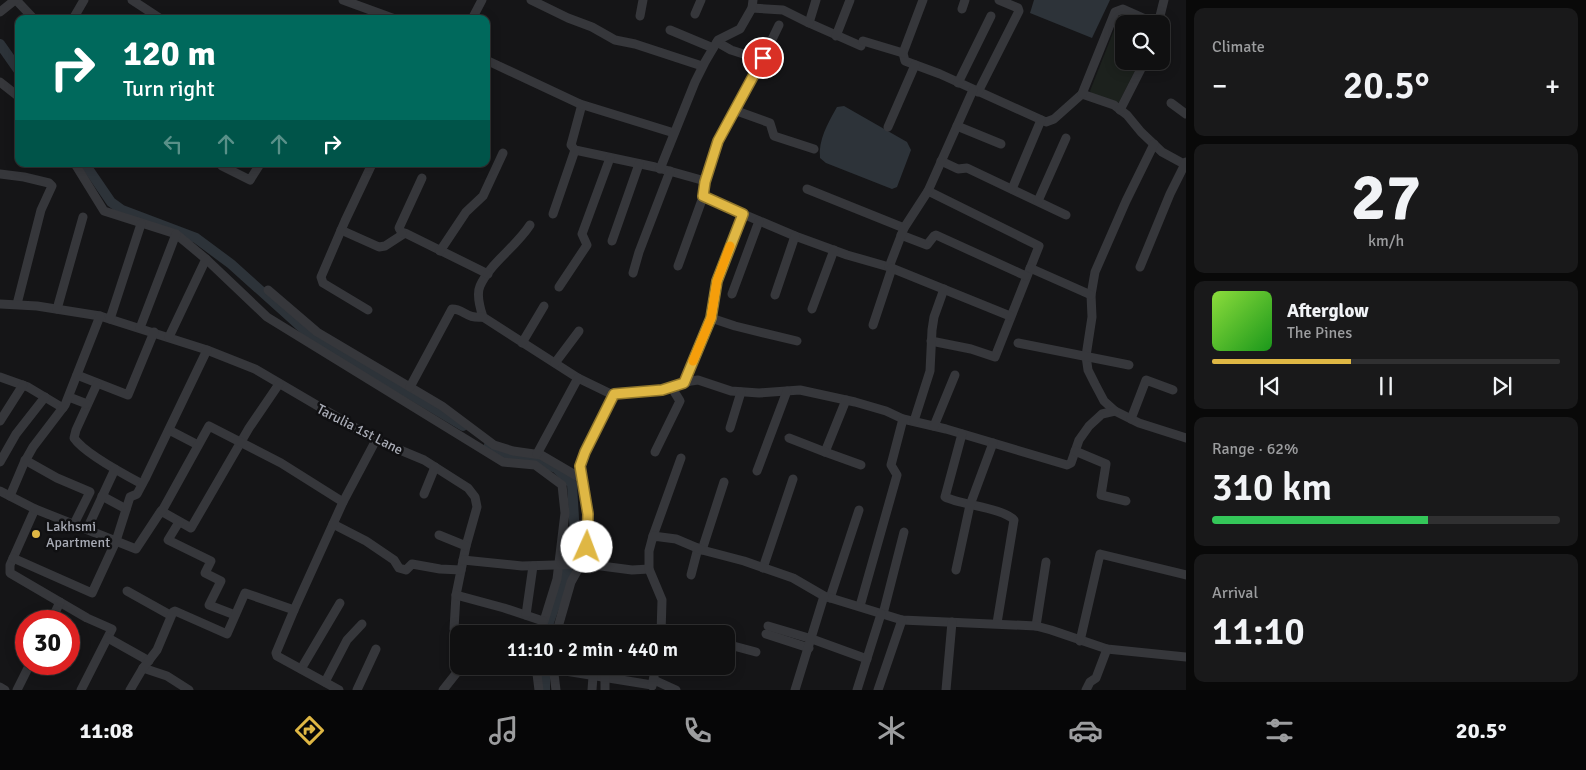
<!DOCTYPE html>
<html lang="en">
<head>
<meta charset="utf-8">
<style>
  :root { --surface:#101011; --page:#19191a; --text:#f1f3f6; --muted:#9c9d9f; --line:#303031; --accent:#dfb744 }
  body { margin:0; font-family:Signika,sans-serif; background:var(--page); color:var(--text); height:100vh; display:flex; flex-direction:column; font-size:19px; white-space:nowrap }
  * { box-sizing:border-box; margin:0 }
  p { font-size:16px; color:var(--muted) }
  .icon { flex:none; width:28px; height:28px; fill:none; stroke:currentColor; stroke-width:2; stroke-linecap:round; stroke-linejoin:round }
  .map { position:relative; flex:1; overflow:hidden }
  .sheet { display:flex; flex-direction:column; gap:8px; padding:8px; background:#090909; width:400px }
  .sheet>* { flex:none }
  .hud { position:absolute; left:15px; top:15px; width:475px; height:152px; border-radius:10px; box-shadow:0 2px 12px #0003,0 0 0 1px var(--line); background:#00695c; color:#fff; overflow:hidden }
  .tools { position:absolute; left:1115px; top:15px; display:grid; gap:10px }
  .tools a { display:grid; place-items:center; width:55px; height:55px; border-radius:10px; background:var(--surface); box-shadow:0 2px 12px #0003,0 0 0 1px var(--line); font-size:25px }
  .speed { position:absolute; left:15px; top:610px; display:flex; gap:10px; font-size:25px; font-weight:700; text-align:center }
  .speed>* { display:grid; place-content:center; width:65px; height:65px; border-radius:50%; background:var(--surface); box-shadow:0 2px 12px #0003,0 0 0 1px var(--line); line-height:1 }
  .speed .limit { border:8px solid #d22; background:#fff; color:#111 }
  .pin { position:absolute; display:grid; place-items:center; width:42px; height:42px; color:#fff; margin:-21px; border:2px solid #fff; border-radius:50%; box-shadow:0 1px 5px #0007 }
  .me { position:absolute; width:55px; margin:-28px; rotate:2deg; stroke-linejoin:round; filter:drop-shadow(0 0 4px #0008) }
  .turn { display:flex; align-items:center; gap:18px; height:105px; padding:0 25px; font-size:22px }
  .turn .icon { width:65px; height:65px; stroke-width:2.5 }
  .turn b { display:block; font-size:35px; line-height:42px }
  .lanes { display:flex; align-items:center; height:48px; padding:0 25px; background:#0003; justify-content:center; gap:25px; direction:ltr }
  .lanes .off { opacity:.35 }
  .big { font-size:38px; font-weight:600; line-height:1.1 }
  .sheet .widget { flex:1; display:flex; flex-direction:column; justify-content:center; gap:8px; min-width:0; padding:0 18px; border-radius:10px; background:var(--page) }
  .sheet .dial { align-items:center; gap:0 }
  .dial b { font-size:65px; line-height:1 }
  .song { display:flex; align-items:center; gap:15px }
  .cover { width:60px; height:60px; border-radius:8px; background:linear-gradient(135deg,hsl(90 70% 55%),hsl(120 70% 35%)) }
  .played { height:5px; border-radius:2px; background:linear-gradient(90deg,var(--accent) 40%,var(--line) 40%) }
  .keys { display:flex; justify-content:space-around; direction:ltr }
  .heat { display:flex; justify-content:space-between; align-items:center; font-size:28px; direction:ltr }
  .charge { height:8px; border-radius:4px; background:linear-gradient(90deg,#34c759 62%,var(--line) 0) }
  .trip { position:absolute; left:450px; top:625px; width:285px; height:50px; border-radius:10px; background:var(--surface); box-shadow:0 2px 12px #0003,0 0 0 1px var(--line); font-weight:600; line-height:50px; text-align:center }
  .menu { display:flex; height:80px; justify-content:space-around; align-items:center; background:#060607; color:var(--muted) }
  .menu .icon { width:35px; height:35px }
  .menu .selected { color:var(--accent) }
  .menu b { font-size:22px; color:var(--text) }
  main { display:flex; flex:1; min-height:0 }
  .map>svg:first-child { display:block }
  .green { fill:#1c211d }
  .water { fill:#2d3339 }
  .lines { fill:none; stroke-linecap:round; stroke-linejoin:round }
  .canal { stroke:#2d3339; stroke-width:10 }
  .minor { stroke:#36373b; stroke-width:9 }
  .route-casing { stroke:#91772c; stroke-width:12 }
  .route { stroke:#dfb744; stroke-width:9 }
  .slow { stroke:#f59e0b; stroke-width:9 }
  .poi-dot { fill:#dfb744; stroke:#101012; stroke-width:2 }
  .labels { text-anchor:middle; stroke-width:5; stroke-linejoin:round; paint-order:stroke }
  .street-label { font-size:14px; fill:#a8abb5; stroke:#101012 }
  .poi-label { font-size:14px; fill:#a8abb5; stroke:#101012; text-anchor:start }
</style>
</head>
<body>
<main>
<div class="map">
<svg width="1186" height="690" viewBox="0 0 1186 690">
  <rect width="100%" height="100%" fill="#151517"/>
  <path class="green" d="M1124,13L1148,24H1124V61H1140L1119,102L1116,103L1092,94L1090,91L1120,15Z"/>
  <g class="water">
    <path d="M1034,0H1110L1092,38L1030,13Z"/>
    <path d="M844,106L907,142L911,150L897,187L892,189L826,163L820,158C818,140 828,123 837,107Z"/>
  </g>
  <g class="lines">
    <g class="canal">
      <path d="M0,44L19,71"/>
      <path d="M85,164L111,202L122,210L196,238L231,264L309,334L463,426"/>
      <path d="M489,445L509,457L533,459L556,468L572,484L575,536L569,565L547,628V634"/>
      <path d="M545,690V666"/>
    </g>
    <g class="minor">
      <path d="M16,0L34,19"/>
      <path d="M132,0L161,19"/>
      <path d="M343,0L395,19"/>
      <path d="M531,0L568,18L592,27L615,40L635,44L702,66"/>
      <path d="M816,0L809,23L861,46"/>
      <path d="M923,0L903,53L905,61L940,74L1046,122L1054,119L1082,94L1114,105L1127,115L1141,132L1162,152L1186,165"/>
      <path d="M752,8L783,10L809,23"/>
      <path d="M962,9L965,0"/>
      <path d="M0,12L15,0"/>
      <path d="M695,14L701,0"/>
      <path d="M640,16L643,0"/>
      <path d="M73,19L84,0"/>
      <path d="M472,19L482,0"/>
      <path d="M1158,24L1164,0"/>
      <path d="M670,30L713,48"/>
      <path d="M836,36L850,0"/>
      <path d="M863,41L903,53"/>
      <path d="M486,60L580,104L581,108L571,145L575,150L655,167L705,181L718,141L762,60L731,50L717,42"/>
      <path d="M762,60L779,25"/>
      <path d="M0,82L19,97"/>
      <path d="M958,83L991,16"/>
      <path d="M978,92L1019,11L1018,8L999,0"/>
      <path d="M1082,94L1115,12L1123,9L1150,21L1159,22"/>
      <path d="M1171,103L1186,114"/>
      <path d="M580,104L674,133"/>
      <path d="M734,110L770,123L774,136L814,149"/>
      <path d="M1120,110L1145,61"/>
      <path d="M957,126L1001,144"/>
      <path d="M888,127L915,65"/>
      <path d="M1154,144L1126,201L1095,272L1091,295L1092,317L1086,356L1088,370L1095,384L1104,401L1115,411L1139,423L1186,438"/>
      <path d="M941,161L958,169L967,168L1066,215"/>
      <path d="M75,164L104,211L176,234L206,259L267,317L503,462L535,465L562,485L565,513L557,579L540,634"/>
      <path d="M222,166L250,180L260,164"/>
      <path d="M660,169L695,82L705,62L718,40L740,29L752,8L753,0"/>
      <path d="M0,174L24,177L49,183L52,186L41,210L17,304"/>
      <path d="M807,189L904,228"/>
      <path d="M1012,189L1041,120"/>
      <path d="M928,191L1039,246L995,357L971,349L931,341"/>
      <path d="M703,197L795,236L847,255L889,267L1010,316"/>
      <path d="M1038,201L1066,138"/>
      <path d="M553,214L575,150"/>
      <path d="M530,225C516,247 490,263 480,286C476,295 480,308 483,317L578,378L611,394L662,390L691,381L698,380L731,391L759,393L800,390L855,402L886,411L903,419L946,429L1067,465L1071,463L1079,440L1089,426L1102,414L1115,411"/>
      <path d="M341,230L379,247L385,246L405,233L488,274"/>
      <path d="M402,233L399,228L422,178"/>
      <path d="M901,235L927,245L934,236L936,235L1026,276"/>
      <path d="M612,241L639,164"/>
      <path d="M440,251L466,212L483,196L503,153"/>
      <path d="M678,266L703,197L705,181"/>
      <path d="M889,267L904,228L928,191L973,90"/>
      <path d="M1140,267L1170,194L1186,162"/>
      <path d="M1030,268L1091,295"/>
      <path d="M633,273L639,252L670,171"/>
      <path d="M559,287L587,245L582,234L610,158"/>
      <path d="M268,290L317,332L442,406L494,445L513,451L541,455L582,479"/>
      <path d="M732,294L759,221"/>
      <path d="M775,295L795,236"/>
      <path d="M0,304L37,306L100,316L207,350L255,369L376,440L424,460L468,488L475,497L477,507L466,546L456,595L454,629L459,638"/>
      <path d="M57,309L83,217"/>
      <path d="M812,309L834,250"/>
      <path d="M368,310L323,283L321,277L345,221L372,164"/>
      <path d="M711,318L735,326L797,341"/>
      <path d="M110,319L141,224"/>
      <path d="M873,325L892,268"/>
      <path d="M140,328L176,234"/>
      <path d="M169,337L206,259"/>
      <path d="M522,343L544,306"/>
      <path d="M1018,343L1129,365"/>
      <path d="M555,363L579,331"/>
      <path d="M77,375L128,395L154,332"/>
      <path d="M0,377L28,387L63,408"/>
      <path d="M684,383L711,318L717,281L743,214"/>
      <path d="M97,384L76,430L74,438C84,453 125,475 142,484"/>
      <path d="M410,387L452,309C464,309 466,319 483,317"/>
      <path d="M69,397L87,404"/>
      <path d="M846,400L825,452L861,465"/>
      <path d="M1131,419L1146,380L1173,390"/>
      <path d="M0,421L23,385"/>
      <path d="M914,421L930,371L932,330L934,317L944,289"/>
      <path d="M934,426L955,375"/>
      <path d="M730,428L741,392"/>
      <path d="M169,430L198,445"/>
      <path d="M962,434L945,497C961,505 1003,508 1014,520L997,623"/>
      <path d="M789,438L825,452"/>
      <path d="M1075,451L1106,464L1101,495L1126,501"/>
      <path d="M655,452L680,401L675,393L674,386"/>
      <path d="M537,454L578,378"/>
      <path d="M25,460L57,478L90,492L74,524"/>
      <path d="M0,462L16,434L45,397"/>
      <path d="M757,471L787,391"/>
      <path d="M0,491L35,509L10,565V573L87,618L112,629L81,690"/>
      <path d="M424,494L435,467"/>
      <path d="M10,496L24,463L33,447L65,405L100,316"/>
      <path d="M102,496L126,509"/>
      <path d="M35,509L136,549L161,511L191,528L249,428L279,384"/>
      <path d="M162,511L209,426L281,463L343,502"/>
      <path d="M179,522L168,540L211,561L205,573L221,581L209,605L235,615"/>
      <path d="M333,524L366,541L394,560L399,568L406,570L412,564L440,569L461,570"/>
      <path d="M87,529L115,469"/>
      <path d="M439,535L466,546"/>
      <path d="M653,536L681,458"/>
      <path d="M702,550L724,482"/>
      <path d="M13,558L92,593L116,541L130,497L137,494L145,479L207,350"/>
      <path d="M463,560L522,566L586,564L632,570L649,569"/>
      <path d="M586,564L588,514L580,466L585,452L614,394"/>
      <path d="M763,568L793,479"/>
      <path d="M956,570L970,505L993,443"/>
      <path d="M691,575L698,548"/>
      <path d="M127,591L170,615"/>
      <path d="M456,595L504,608L543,621"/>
      <path d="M830,598L859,510"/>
      <path d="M860,606L897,475L891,465L903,419"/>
      <path d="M883,614L904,532"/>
      <path d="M526,615L533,566"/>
      <path d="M51,621L60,602"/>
      <path d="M768,626L812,639L867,659"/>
      <path d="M1036,626L1046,562"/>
      <path d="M661,632L683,634"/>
      <path d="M556,634L571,582L581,564"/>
      <path d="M661,634L662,600L649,569V551L653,536L676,539L702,550L744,561L793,578L824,596L902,620L1036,626L1051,630L1107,649L1186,657"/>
      <path d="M766,634L809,648"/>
      <path d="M108,638L149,661"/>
      <path d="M1080,641L1100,554L1186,575"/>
      <path d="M726,644L756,652"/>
      <path d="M536,666L539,690"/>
      <path d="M553,666L556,690"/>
      <path d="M143,668L167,676L189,690"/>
      <path d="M301,669L340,603"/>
      <path d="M553,669L652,685"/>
      <path d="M605,677V690"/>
      <path d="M654,680L676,690"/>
      <path d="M325,682L347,640L362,624"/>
      <path d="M652,686L656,666"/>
      <path d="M0,687L5,690"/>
      <path d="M17,690L30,664"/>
      <path d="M130,690L143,668L157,650L173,612L175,611L227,634L245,593L294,610"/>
      <path d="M339,690L277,656L276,653L294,610L343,502L376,440"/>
      <path d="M357,690L376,649"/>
      <path d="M443,690L462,666"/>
      <path d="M592,690L593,676"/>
      <path d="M795,690L824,596"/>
      <path d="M857,690L881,614"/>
      <path d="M878,690L902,620"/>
      <path d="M946,690L952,622"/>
      <path d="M1086,690L1090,682L1096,678L1107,649"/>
    </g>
  </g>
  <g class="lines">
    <defs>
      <path id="route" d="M587,547L588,514L580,466L585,452L614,394L662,390L684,383L711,318L717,281L743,214L703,196L705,182L718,141L763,58"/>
    </defs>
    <use href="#route" class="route-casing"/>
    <use href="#route" class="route"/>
    <path class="slow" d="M693,361L711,318L717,281L730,246"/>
  </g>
  <circle class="poi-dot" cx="36" cy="534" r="5"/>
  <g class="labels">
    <g class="street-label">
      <text transform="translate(360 429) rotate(27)" y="5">Tarulia 1st Lane</text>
    </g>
    <g class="poi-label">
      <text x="46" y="531">Lakhsmi<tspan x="46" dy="16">Apartment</tspan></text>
    </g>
  </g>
</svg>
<div class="tools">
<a><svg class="icon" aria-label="search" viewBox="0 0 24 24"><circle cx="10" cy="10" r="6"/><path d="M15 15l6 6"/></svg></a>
</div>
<div class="speed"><div class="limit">30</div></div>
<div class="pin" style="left:763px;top:58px;background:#d93025"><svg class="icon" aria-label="arrive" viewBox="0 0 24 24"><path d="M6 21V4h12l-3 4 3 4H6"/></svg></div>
<svg class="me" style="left:587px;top:547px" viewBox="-20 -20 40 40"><circle r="19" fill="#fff"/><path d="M0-13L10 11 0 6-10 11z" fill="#dfb744"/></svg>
<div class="trip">11:10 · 2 min · 440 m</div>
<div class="hud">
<div class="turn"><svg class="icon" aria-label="right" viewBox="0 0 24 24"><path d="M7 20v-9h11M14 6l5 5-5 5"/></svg><div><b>120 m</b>Turn right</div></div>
<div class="lanes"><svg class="icon off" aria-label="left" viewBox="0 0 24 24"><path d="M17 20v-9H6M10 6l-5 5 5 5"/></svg><svg class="icon off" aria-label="ahead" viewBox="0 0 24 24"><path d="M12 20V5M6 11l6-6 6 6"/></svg><svg class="icon off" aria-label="ahead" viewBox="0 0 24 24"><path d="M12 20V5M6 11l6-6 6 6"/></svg><svg class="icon" aria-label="right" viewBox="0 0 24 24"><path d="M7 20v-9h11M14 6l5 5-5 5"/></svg></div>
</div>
</div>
<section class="sheet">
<div class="widget"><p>Climate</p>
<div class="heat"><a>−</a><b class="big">20.5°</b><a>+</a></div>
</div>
<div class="widget dial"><b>27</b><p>km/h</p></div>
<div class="widget">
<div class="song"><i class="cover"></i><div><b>Afterglow</b><p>The Pines</p></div></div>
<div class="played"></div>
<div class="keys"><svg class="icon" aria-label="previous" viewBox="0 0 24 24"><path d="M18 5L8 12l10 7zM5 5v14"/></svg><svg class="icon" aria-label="pause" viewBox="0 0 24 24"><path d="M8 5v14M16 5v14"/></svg><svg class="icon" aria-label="next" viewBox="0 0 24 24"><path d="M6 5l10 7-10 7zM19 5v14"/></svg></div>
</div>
<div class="widget"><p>Range · 62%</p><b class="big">310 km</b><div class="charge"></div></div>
<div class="widget"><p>Arrival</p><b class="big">11:10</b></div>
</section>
</main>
<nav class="menu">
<b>11:08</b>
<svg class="icon selected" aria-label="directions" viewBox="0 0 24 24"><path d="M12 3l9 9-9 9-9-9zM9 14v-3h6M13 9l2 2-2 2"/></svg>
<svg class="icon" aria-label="music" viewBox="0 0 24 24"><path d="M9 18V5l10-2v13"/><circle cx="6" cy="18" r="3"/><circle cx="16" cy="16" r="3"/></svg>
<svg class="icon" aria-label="phone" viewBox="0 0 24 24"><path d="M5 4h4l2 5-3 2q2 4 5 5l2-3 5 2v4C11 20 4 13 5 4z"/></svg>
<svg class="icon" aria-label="climate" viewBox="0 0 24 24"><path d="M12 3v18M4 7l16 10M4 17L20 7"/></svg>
<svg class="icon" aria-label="car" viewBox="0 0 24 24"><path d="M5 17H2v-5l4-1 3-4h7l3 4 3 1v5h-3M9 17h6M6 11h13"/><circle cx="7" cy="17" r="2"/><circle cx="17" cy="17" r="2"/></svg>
<svg class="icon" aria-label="filters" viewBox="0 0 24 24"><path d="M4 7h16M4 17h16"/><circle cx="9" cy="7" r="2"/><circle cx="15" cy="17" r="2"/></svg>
<b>20.5°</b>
</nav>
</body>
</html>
